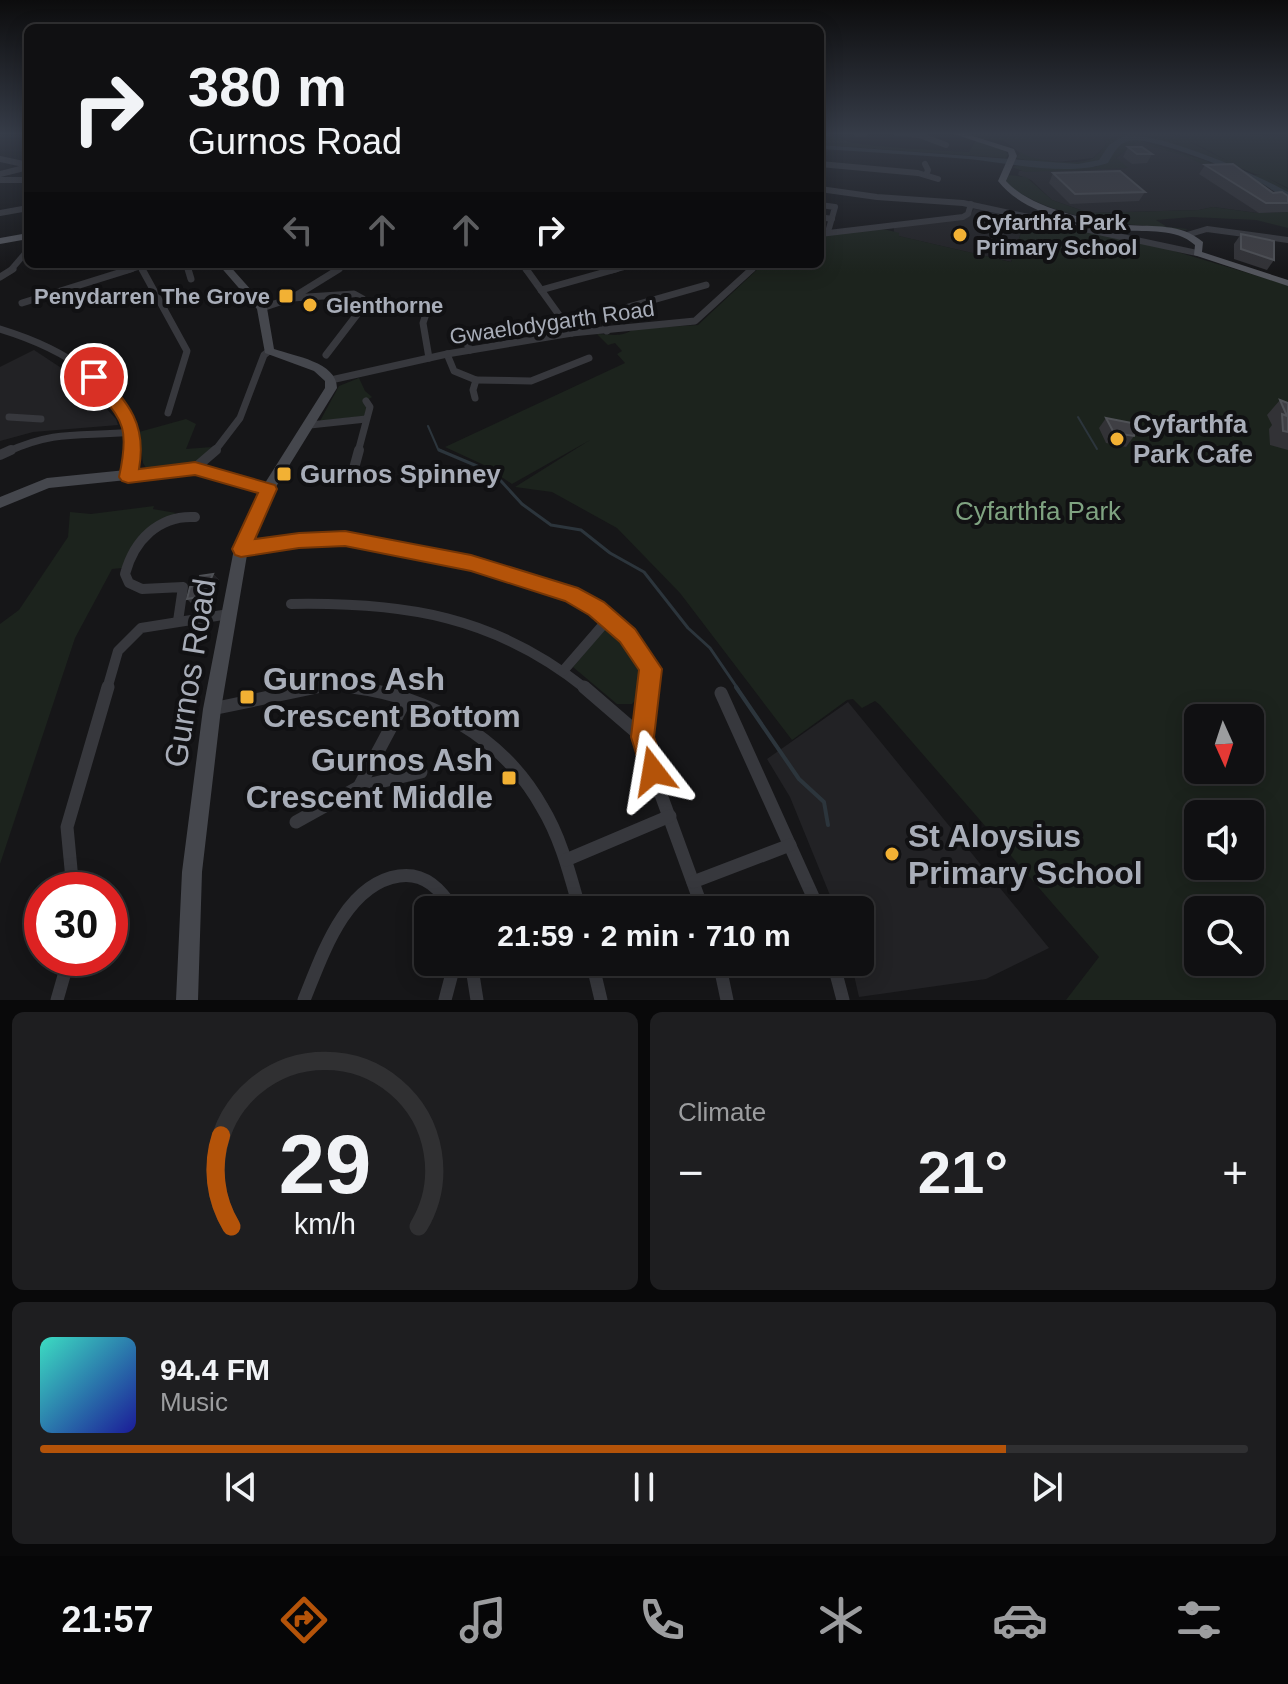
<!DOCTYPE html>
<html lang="en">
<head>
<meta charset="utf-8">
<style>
  :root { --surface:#101012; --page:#1e1e20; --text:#f1f3f6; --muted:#9c9d9f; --line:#303032; --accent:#b45309 }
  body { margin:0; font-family:Helvetica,sans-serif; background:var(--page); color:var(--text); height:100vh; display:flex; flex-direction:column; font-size:30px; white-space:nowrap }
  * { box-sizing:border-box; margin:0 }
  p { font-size:26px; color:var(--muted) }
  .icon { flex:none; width:44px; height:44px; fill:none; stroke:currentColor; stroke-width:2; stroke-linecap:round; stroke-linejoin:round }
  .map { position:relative; height:1000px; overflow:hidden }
  .drawer { display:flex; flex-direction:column; gap:12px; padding:12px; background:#09090a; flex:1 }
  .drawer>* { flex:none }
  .top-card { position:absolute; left:24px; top:24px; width:800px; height:244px; border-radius:12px; box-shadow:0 4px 20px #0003,0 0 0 2px var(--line); background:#101012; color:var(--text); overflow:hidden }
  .needle { width:52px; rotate:177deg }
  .controls { position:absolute; left:1184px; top:704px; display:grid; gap:16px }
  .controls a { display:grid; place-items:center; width:80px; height:80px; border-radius:12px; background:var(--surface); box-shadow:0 4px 20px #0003,0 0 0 2px var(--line); font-size:40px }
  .speed { position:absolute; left:24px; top:872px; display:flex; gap:16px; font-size:40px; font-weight:700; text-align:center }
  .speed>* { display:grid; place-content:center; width:104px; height:104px; border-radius:50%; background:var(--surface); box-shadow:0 4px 20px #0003,0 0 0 2px var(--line); line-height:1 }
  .speed .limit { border:12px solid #d22; background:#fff; color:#111 }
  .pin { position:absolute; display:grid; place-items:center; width:68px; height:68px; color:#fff; margin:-34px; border:4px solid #fff; border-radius:50%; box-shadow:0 2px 8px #0007 }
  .me { position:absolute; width:88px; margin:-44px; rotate:346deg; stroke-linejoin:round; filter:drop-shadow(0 0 6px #0008) }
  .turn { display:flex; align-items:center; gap:28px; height:168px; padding:0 32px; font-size:36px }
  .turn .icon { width:104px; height:104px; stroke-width:2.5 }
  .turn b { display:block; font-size:56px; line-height:68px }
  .lanes { display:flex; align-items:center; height:76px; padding:0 32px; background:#0003; justify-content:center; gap:40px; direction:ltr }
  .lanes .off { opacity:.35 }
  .big { font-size:60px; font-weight:700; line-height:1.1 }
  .drawer .card { flex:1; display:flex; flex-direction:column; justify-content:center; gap:12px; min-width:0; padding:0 28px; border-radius:12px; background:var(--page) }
  .drawer .dial { align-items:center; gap:0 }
  .dial svg { height:208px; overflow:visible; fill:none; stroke:var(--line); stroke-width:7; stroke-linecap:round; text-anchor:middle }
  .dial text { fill:var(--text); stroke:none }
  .song { display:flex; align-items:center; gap:24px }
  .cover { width:96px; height:96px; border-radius:12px; background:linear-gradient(135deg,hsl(170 70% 55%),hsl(240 70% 35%)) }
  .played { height:8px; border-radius:4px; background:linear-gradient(90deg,var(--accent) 80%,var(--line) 80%) }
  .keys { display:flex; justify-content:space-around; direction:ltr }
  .heat { display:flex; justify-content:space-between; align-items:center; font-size:44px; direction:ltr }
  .drawer .tiles { flex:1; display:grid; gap:12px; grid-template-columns:1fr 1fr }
  .card:last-child { grid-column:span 2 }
  .trip { position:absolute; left:414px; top:896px; width:460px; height:80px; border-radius:12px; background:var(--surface); box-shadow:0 4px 20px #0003,0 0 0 2px var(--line); font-weight:700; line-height:80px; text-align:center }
  .dock { display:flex; height:128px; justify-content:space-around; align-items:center; background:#060607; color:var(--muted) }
  .dock .icon { width:56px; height:56px }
  .dock .on { color:var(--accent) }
  .dock b { font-size:36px; color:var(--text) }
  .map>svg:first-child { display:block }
  .built { fill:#222225 }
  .green { fill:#1c231d; fill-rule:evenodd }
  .water { fill:#2c353c }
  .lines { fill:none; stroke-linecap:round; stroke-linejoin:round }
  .stream-far2 { stroke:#2c353c; stroke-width:2 }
  .stream-far1 { stroke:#2c353c; stroke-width:3 }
  .stream { stroke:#2c353c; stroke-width:4 }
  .street-far3 { stroke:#37383d; stroke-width:6 }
  .street-far2 { stroke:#37383d; stroke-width:7 }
  .street-far1 { stroke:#37383d; stroke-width:10 }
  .street { stroke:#37383d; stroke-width:13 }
  .secondary { fill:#45474d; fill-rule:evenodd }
  .primary { fill:#53555c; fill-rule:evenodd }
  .wall { fill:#323236 }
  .shaded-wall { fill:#212124 }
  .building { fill:#3f3f44; stroke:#4f5156; stroke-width:2 }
  .route { fill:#b45309; stroke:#753606; stroke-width:2 }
  .poi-dot { fill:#f2b134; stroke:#111113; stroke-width:3 }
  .labels { text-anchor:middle; stroke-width:8; stroke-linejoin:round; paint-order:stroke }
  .far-poi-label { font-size:22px; font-weight:bold; fill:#a8adb8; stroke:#111113; text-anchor:start }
  .far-street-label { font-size:22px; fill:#a8adb8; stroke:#111113 }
  .poi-label { font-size:26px; font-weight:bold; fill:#a8adb8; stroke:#111113; text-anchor:start }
  .park-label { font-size:26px; fill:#7fa381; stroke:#111113 }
  .near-street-label { font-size:32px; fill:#a8adb8; stroke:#111113 }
  .near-poi-label { font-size:32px; font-weight:bold; fill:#a8adb8; stroke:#111113; text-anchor:start }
</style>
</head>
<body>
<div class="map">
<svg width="1288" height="1000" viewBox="0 0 1288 1000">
  <rect width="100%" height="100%" fill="#161618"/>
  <g class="built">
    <path d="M1079,133L1128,135L1104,140L1106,145L1093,158L1058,162L1027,158L1003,140L1063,138Z"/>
    <path d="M1137,142L1179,154L1259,184L1288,199V212L1257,213L1213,207L1199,210L1089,213L1052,200L1031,180L1018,175L1019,171L1126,168L1116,158Z"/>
    <path d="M974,209L1014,217L1024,224L1011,262L898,236L894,232V226L969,217Z"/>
    <path d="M34,350L81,381L116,419L118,425L33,432L0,441V367Z"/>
    <path d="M848,702L1049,948L986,979L859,997L851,962H860V910H836L790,797L767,759Z"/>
  </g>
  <g class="green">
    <path d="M820,133C836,133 842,141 853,143C892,148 930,150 969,152L976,141L1005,151L1008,155L1006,158L820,145Z"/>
    <path d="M962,133H1160L1187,138L1171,133H1240L1286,138L1288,188L1266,177L1288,189V192L1251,175H1260C1237,170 1213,150 1188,141L1231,163L1232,167L1168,143L1130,135C1118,142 1110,152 1100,159C1086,170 1033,162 1016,158L1021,152C1032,162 1078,165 1092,159C1097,156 1102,149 1106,145L1104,140L1126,134L1079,133L1063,138L1003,140L981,139Z"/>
    <path d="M1134,139L1207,161L1219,171L1179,154L1137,142L1116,158L1128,168L1025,172L1012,167L1022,165L1096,167L1117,146Z"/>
    <path d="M1008,175L1026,177L1052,200L1089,213L1199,210L1213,207L1257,213L1288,212V228L1256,220L1192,217L1156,220L1167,227L1188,229L1185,230C1125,223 1056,222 1006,183Z"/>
    <path d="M1016,217L1144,242L1288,285V1000H1066L1099,957L880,705L875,701L862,708L853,699L847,700L792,740L680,593L617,528L552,492L515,487L590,440L512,484L484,465L445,447L625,363L617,354L622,351L615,343L608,345L597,334C612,334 620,338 634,329L698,325L763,264H820V237C846,232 875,224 899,233V236L1011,262L1024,224ZM1198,718H1250V770H1198ZM1198,814H1250V866H1198ZM1198,910H1250V962H1198Z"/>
    <path d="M359,378L365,391L372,397L364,402L367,407L364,416L320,421L339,386Z"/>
    <path d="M186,419L196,424L186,449L212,447L199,461L148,471L143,463L139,432Z"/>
    <path d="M154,506L153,509L176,513C154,523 131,546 122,568L112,569L75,638L0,864V624L19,610L68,537L70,512L91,514Z"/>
    <path d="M605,629L615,632L641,668L640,695L632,704H617L573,667Z"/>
  </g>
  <path class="water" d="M1123,136C1159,131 1255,174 1288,192V199C1278,195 1270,188 1261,183C1240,173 1147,134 1129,141C1117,144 1114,153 1108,163C1067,177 1010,163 968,159C919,155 869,152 820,149V145L1078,164L1099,160L1109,145Z"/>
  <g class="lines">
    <g class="stream-far2">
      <path d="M1078,417L1097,449"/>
      <path d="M428,426L438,449L444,452"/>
    </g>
    <path class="stream-far1" d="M439,450L477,466L501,481L522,504L551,525L581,530L610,553L644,572L688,628L710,648L738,689"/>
    <path class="stream" d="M736,687L799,779L824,802L828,825"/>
    <g class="street-far3">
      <path d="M897,133L919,135L946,145"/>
      <path d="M857,134H864"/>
      <path d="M0,159L28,165"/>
      <path d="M820,164L918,173L938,179"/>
      <path d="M925,164L928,170L926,175"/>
      <path d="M0,174L28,167"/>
      <path d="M0,180H28"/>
      <path d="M820,189L877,197L963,203L1197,253"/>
      <path d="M820,205L835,207L828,232"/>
      <path d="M0,213L28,208"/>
      <path d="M820,217L832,219"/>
      <path d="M820,234L963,217L968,214L971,204"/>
      <path d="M1187,235L1207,229L1288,240"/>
      <path d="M139,264L143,271"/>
      <path d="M187,264L189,271"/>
      <path d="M522,264L527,271"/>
      <path d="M457,267L460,264"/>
      <path d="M10,271L28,250"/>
      <path d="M125,271L148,264"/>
      <path d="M335,271L347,264"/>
      <path d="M609,271L635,264"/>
      <path d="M750,271L758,264"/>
    </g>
    <g class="street-far2">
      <path d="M142,269L187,351L168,413"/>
      <path d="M188,269L191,279"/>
      <path d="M526,269L572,333"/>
      <path d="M0,277L13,269"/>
      <path d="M541,290L616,269"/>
      <path d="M292,298L354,294L363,299L362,308L326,355"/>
      <path d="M22,303L131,269"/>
      <path d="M262,308L292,298L339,269"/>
      <path d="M427,311L423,323L429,358"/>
      <path d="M0,329C59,347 129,383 134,452"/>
      <path d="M607,331L604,316L607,313L706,285"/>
      <path d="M462,334L470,350"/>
      <path d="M447,354L454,371L476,380L473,390L475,398"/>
      <path d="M331,380L447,354L572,333L695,321L752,269"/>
      <path d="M476,380L531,381L589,358"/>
      <path d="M9,417L41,419"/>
      <path d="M310,425L366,419"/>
      <path d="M7,452C57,429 82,437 132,432"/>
      <path d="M214,452L240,418L264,355L269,351"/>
      <path d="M358,452L370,407L366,401"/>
    </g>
    <g class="street-far1">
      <path d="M0,455L11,450"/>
      <path d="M195,468L216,450"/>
      <path d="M353,472L359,450"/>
      <path d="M128,477L134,450"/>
      <path d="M241,549C271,544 302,538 333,538C361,539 389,547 418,552C505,568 603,586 651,669L648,689"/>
      <path d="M291,604C405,602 495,616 586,689"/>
      <path d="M178,621L183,587L142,589L129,583L125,574C134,540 159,515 195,517"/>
      <path d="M563,671L609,618"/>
      <path d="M107,689L118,651L141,628L229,614"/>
      <path d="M301,689L345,686L365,689"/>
    </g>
    <g class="street">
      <path d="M352,687C430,697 503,737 542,807C561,838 570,875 580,910"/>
      <path d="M584,687L642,737"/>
      <path d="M649,687L642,737L644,748L703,910"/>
      <path d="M721,693L819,910"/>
      <path d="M212,709L317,687"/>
      <path d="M359,787L406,699"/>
      <path d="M296,822L359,787L421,772"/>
      <path d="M566,860L670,816"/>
      <path d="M693,882L790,845"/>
      <path d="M73,890L67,827L108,687"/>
      <path d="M471,962L477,1000"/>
      <path d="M592,962L601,1000"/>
      <path d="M719,962L727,1000"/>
      <path d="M833,962L843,1000"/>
      <path d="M57,1000L69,958"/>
      <path d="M304,1000C322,956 345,884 399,876C425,872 441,890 454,910"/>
      <path d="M445,1000L455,962"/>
    </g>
    <path class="secondary" d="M218,264H228L267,308L274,349C294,356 337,362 337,388L274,490L248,549L221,709L202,872L198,1000H176L182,872L203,709L234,549L260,492L195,473L49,488L0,508V497L47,478L195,463L265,483L325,388V381L314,371L265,353L257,309Z"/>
    <g class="primary">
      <path d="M951,133H963L1014,149L1017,156L1006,181C1031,209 1090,221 1127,225C1154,227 1181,223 1203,242L1202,252L1288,280V286L1194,255L1195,245C1175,227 1148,233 1123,230C1082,225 1024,215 998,181L1009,156L1008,152Z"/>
      <path d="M28,233V239L0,244V238Z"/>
    </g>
  </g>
  <g class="wall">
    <path d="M1128,147L1152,154L1147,163L1132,164L1123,157Z"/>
    <path d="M1205,165L1288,203V212L1259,213L1199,174Z"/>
    <path d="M1053,173L1145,192L1139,201L1070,204L1049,183Z"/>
    <path d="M1241,234L1274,260L1267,270L1234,259V244Z"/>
    <path d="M1280,400L1288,403V450L1270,445L1269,429L1272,425L1267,415Z"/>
    <path d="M1106,418L1134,436L1126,447L1106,443L1099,428Z"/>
    <path d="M213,574L219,580L209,603L193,605L187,599L198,584Z"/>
  </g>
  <path class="shaded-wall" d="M213,574L219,580L209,603L203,596Z"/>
  <g class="building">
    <path d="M1128,147H1142L1152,154H1137Z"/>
    <path d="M1233,164L1273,193L1282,192L1288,196V203H1266L1205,165Z"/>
    <path d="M1120,171L1145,192L1075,194L1053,173Z"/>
    <path d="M1241,234L1274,241V260L1241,249Z"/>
    <path d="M1280,400L1288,403V432L1283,431L1282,414L1287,416Z"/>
    <path d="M1106,418L1137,424L1134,436L1114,433Z"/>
    <path d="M213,574L203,596L187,599L190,587L198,584L200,576Z"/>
  </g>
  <linearGradient id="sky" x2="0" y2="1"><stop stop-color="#0c0c0d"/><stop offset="0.49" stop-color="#363c48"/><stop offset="1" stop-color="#363c48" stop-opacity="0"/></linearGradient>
  <rect width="1288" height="273" fill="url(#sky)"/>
  <path class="route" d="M94,372L100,373C129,404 147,424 139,469L195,462L275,485L277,489L255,539L299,533L345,531L471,555L578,588L604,602L635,629L662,669L654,737L665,771L661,779L653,783L644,779L631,737L639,670L620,642L589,615L565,601L471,571L345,546L299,548L241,557L235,555L232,549L258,493L195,475L128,483L122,481L119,477C132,418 118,419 86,377Z"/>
  <g class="poi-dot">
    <circle cx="960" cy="235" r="8"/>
    <rect x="278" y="288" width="16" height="16" rx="4"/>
    <circle cx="310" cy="305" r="8"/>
    <circle cx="1117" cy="439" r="8"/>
    <rect x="276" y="466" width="16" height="16" rx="4"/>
    <rect x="239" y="689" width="16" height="16" rx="4"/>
    <rect x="501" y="770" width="16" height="16" rx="4"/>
    <circle cx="892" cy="854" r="8"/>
  </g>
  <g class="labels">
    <g class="far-poi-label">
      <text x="976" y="230">Cyfarthfa Park<tspan x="976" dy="25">Primary School</tspan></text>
      <text x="270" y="304" text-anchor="end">Penydarren The Grove</text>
      <text x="326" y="313">Glenthorne</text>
    </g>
    <g class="far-street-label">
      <text transform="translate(552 322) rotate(-8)" y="8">Gwaelodygarth Road</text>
    </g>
    <g class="poi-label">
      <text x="1133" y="433">Cyfarthfa<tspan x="1133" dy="30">Park Cafe</tspan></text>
      <text x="300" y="483">Gurnos Spinney</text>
    </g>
    <g class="park-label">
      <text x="1038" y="520">Cyfarthfa Park</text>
    </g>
    <g class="near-street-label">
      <text transform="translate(190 673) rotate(-81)" y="11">Gurnos Road</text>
    </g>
    <g class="near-poi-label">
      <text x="263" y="690">Gurnos Ash<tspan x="263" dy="37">Crescent Bottom</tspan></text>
      <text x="493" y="771" text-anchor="end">Gurnos Ash<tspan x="493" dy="37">Crescent Middle</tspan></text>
      <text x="908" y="847">St Aloysius<tspan x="908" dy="37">Primary School</tspan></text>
    </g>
  </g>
</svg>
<div class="controls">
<a><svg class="needle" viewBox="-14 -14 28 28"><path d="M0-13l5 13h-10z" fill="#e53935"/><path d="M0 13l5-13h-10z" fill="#9c9d9f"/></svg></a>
<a><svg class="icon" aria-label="sound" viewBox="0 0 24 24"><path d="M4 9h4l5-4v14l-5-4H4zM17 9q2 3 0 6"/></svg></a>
<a><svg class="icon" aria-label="search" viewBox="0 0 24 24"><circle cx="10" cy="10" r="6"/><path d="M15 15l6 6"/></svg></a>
</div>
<div class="speed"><div class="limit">30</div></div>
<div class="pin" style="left:94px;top:377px;background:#d93025"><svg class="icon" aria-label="arrive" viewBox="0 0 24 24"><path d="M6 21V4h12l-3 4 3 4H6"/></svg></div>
<svg class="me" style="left:653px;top:771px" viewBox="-20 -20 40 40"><path d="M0-17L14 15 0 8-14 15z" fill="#b45309" stroke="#fff" stroke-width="4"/></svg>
<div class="trip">21:59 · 2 min · 710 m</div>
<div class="top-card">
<div class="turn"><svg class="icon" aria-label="right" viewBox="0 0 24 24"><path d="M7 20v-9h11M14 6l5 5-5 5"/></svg><div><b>380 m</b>Gurnos Road</div></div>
<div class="lanes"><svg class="icon off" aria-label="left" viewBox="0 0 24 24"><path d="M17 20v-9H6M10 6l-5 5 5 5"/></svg><svg class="icon off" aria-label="ahead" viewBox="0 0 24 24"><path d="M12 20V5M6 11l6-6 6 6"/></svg><svg class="icon off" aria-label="ahead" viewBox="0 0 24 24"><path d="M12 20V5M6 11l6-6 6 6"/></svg><svg class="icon" aria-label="right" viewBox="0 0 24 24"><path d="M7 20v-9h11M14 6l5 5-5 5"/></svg></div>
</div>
</div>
<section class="drawer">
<div class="tiles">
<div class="card dial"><svg viewBox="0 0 100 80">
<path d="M14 69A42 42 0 1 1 86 69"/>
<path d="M14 69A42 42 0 0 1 10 34" stroke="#b45309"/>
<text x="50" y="56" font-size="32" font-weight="700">29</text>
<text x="50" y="72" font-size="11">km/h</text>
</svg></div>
<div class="card"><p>Climate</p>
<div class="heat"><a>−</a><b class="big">21°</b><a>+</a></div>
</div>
<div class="card">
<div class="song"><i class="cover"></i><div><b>94.4 FM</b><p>Music</p></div></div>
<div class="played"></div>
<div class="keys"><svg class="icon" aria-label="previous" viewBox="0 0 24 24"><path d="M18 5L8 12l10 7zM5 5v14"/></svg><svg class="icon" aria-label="pause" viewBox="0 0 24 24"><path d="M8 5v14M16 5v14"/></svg><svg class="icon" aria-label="next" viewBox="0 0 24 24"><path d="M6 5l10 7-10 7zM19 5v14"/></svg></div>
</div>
</div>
</section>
<nav class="dock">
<b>21:57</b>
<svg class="icon on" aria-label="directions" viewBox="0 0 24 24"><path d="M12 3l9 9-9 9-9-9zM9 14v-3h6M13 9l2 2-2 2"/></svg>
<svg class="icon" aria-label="music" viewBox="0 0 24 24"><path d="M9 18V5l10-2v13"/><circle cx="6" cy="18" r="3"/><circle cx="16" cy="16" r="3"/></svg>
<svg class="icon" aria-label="phone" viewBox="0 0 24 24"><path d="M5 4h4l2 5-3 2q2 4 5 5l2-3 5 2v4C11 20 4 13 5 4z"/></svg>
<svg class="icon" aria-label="climate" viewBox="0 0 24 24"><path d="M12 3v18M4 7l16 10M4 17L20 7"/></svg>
<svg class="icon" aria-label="car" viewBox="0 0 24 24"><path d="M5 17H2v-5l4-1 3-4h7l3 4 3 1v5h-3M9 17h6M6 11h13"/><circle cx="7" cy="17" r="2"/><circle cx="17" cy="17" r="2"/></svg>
<svg class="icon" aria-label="filters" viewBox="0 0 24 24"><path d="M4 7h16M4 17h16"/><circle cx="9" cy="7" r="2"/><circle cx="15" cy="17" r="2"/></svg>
</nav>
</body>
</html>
